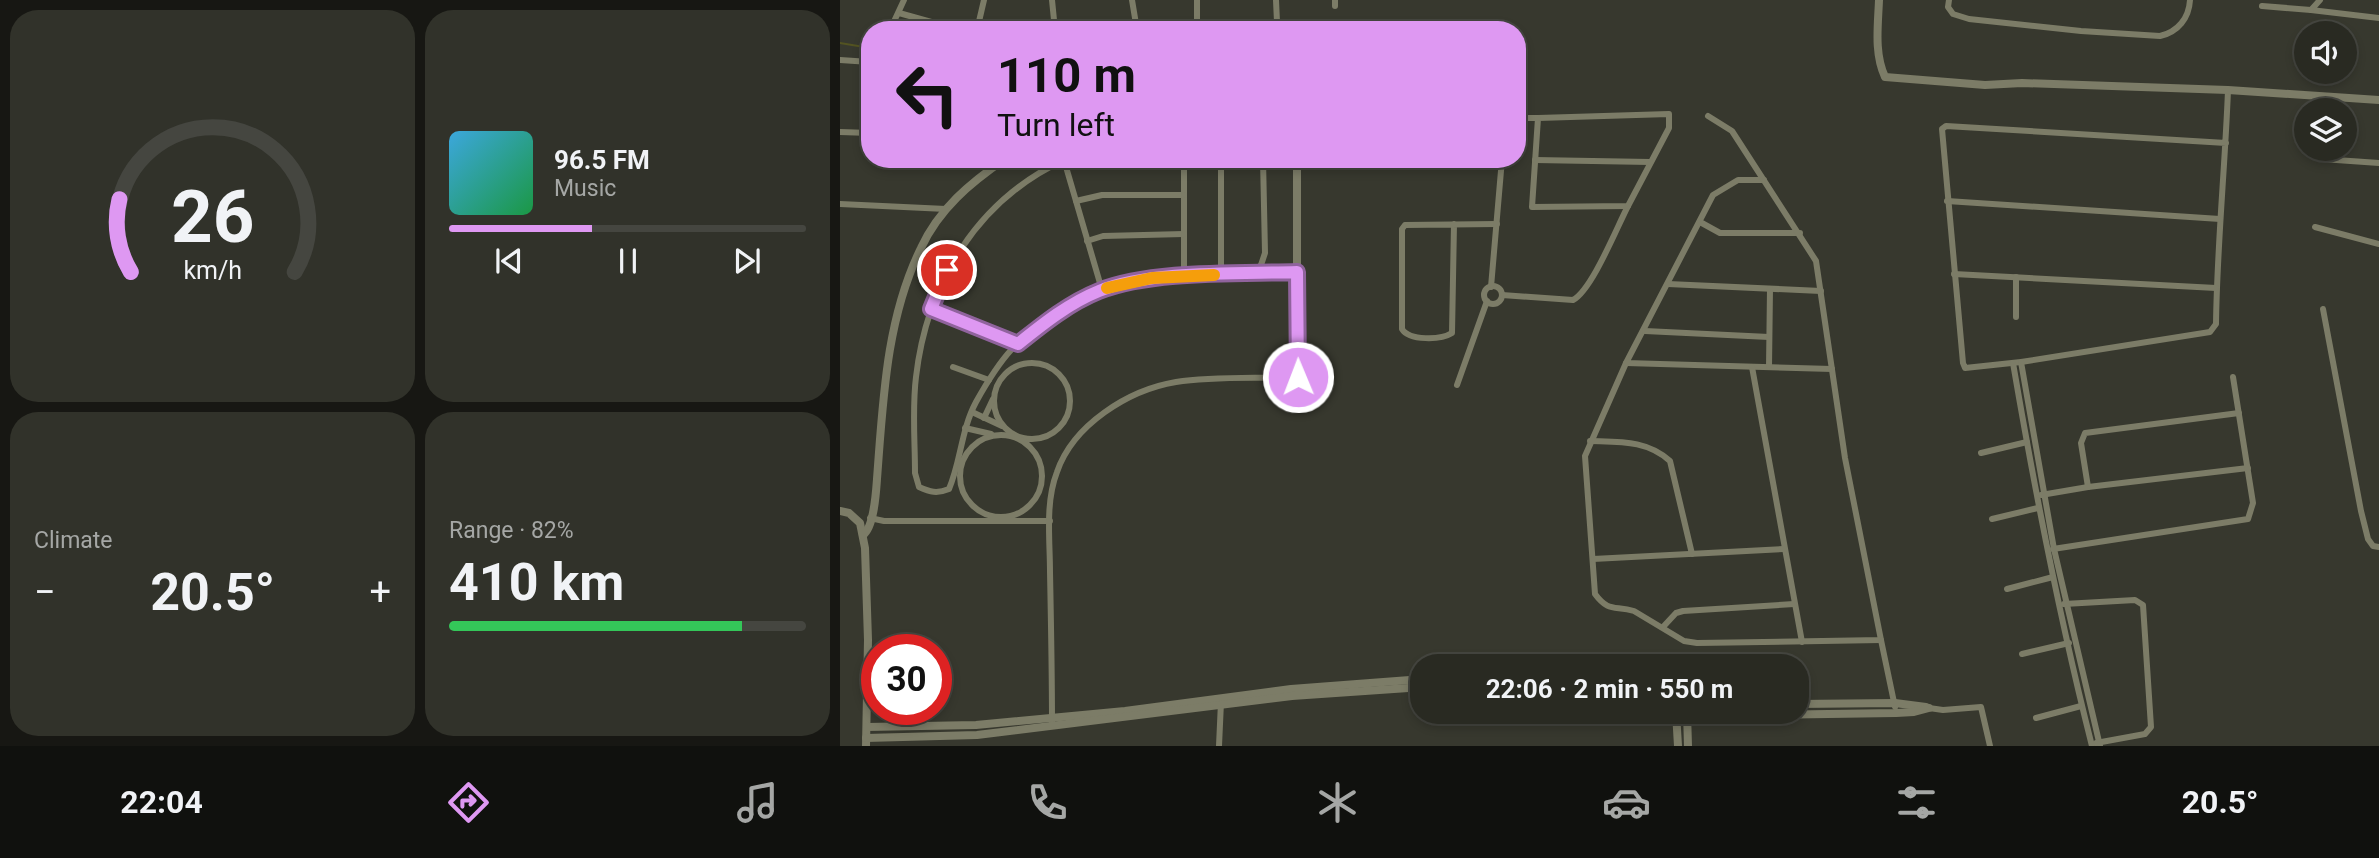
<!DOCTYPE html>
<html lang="en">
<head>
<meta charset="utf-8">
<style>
  :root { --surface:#292a22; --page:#31322a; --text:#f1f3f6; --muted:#a5a7a5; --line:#454640; --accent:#de98f2 }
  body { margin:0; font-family:Roboto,sans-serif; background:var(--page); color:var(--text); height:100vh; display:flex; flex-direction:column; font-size:26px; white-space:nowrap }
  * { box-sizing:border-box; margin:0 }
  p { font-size:23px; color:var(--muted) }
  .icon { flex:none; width:38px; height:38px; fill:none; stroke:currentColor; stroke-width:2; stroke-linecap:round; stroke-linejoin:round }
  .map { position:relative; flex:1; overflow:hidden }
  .sheet { display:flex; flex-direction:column; gap:10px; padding:10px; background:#171713; width:840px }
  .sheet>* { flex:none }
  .hud { position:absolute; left:21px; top:21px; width:665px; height:147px; border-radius:28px; box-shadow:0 4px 10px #0003,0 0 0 2px var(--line); background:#de98f2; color:#111; overflow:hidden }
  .buttons { position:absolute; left:1454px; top:21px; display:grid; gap:14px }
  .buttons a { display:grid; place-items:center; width:63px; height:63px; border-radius:50%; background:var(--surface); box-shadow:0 4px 10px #0003,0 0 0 2px var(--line); font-size:35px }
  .speed { position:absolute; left:21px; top:634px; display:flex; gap:14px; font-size:35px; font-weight:700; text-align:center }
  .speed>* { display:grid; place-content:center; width:91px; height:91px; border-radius:50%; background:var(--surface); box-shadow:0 4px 10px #0003,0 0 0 2px var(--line); line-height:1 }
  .speed .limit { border:10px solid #d22; background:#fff; color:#111 }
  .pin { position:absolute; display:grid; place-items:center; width:60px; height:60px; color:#fff; margin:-30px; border:4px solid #fff; border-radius:50%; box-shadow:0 2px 7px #0007 }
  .me { position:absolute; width:77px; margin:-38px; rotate:359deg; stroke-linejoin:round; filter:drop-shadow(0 0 5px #0008) }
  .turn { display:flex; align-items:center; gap:24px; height:147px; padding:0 21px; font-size:32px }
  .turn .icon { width:91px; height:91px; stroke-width:2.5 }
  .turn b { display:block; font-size:49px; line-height:60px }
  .big { font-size:52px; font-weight:700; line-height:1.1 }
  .sheet .card { flex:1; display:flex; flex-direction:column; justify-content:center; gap:10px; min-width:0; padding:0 24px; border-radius:28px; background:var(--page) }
  .sheet .dial { align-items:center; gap:0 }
  .dial svg { height:182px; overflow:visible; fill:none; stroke:var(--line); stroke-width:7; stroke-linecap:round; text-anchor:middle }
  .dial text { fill:var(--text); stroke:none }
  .song { display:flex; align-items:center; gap:21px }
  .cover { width:84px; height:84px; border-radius:10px; background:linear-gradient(135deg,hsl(200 70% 55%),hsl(140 70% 35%)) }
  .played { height:7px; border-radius:4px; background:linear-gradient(90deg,var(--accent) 40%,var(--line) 40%) }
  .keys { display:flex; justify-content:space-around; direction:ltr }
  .heat { display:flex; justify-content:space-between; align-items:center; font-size:38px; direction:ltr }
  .charge { height:10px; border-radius:5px; background:linear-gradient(90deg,#34c759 82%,var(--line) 0) }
  .sheet .tiles { flex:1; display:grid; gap:10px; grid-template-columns:repeat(2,1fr) }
  .trip { position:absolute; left:570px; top:654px; width:399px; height:70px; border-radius:28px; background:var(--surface); box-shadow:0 4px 10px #0003,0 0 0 2px var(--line); font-weight:700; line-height:70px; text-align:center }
  .menu { display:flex; height:112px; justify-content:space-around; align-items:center; background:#10110e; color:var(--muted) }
  .menu .icon { width:49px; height:49px }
  .menu .on { color:var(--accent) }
  .menu b { font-size:32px; color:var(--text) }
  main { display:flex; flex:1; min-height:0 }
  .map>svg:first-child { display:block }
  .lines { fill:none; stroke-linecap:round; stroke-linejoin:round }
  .stream { stroke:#535321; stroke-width:2 }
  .minor { stroke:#7c7c67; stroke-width:6 }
  .tertiary { stroke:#7c7c67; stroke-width:8 }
  .route-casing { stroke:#90639d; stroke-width:18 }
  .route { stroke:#de98f2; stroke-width:12 }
  .slow { stroke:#f59e0b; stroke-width:12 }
</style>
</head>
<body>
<main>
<section class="sheet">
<div class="tiles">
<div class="card dial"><svg viewBox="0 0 100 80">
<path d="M14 69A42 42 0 1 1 86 69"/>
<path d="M14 69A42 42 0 0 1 9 37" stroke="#de98f2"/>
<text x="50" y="56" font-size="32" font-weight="700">26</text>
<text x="50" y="72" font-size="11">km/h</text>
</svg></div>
<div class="card">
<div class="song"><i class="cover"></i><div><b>96.5 FM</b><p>Music</p></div></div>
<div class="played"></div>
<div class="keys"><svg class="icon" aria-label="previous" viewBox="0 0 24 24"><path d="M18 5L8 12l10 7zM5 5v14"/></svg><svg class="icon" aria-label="pause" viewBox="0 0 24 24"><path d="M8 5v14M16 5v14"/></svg><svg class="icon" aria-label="next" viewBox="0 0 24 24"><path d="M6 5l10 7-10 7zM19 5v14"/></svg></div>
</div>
<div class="card"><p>Climate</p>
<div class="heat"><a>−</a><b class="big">20.5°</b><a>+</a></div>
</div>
<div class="card"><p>Range · 82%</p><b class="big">410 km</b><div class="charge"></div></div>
</div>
</section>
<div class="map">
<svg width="1539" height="746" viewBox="0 0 1539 746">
  <rect width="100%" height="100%" fill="#37382e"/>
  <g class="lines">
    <path class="stream" d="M0,43L30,48"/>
    <g class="minor">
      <path d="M212,0L215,30"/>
      <path d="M292,0L297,30"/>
      <path d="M357,0V30"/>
      <path d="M436,0L437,22"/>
      <path d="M1109,0L1108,7L1113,14L1129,19L1241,31L1320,36C1338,32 1349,18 1350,0"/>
      <path d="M1480,0L1471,10L1539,18"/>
      <path d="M495,6V0"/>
      <path d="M1422,6L1471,10"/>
      <path d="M59,13L120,30"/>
      <path d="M50,30L64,0"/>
      <path d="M137,30L144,0"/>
      <path d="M0,60L30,62"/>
      <path d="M829,114V128L788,206L692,207L698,118Z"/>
      <path d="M677,118H698"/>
      <path d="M0,132L30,133"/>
      <path d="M1386,143L1106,126L1102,129L1123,363L1125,368L1181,362L1370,332L1376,324C1377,246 1385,168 1388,90"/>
      <path d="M226,159C138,199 87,282 76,377C72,408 75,441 75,473L79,487C90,492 97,494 109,489C121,461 121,430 136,402C146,384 158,364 172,349C195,325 246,292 277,285C321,275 366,276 411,274L421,265L425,253L423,159"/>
      <path d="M344,159V276"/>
      <path d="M1482,159L1539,163"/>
      <path d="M224,160L262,290"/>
      <path d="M695,160L810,162"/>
      <path d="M924,180H898L873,195L786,363L992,369"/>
      <path d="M236,201L262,195H344"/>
      <path d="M1107,201L1380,219"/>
      <path d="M0,204L106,209"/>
      <path d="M860,222L880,233H960"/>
      <path d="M614,224L612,333C601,340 569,341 562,329V229L565,225L657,224"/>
      <path d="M1475,227L1539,244"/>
      <path d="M247,241L263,236L344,234"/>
      <path d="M1114,274L1376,288"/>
      <path d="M381,275V159"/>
      <path d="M1176,277V317"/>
      <path d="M828,284L981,291"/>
      <circle cx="653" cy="295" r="9"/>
      <path d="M651,287L662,159"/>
      <path d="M662,295L733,300C752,290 777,227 788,206"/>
      <path d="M91,309L178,344"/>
      <path d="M1483,309L1521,511L1528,539L1533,546L1539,547"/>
      <path d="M805,331L929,337"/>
      <path d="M1181,362L1214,549L1260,746"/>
      <circle cx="192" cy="401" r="38"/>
      <path d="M786,363L745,456L755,594C769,613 775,605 794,611L844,641L857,643L1041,640L1005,458L976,261L892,131L868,116"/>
      <path d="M1173,363C1195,492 1220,620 1252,746"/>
      <path d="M113,367L149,380"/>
      <path d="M912,367L962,642"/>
      <path d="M929,367L930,289"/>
      <path d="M617,385L647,301"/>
      <path d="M132,412L162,426"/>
      <path d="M144,418L153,399"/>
      <path d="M125,428L151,434"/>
      <circle cx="161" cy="476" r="41"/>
      <path d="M750,441C780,442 807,440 830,461L852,554"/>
      <path d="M1141,453L1187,442"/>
      <path d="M1248,487L1241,443L1245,433L1399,413"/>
      <path d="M1201,495L1248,487L1408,468"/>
      <path d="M30,518L44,521H210"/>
      <path d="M1152,519L1198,508"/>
      <path d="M1213,549L1408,519L1413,503L1393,377"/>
      <path d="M753,559L944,549"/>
      <path d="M1167,589L1213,577"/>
      <path d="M1224,604L1295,600L1303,605L1311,727L1305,734L1256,743"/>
      <path d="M823,627L836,613L843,611L954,604"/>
      <path d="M1041,640L1055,707"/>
      <path d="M1182,654L1229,643"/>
      <path d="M1089,708L1103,710L1141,707L1150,746"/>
      <path d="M1196,718L1241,706"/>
      <path d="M212,722C212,672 211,622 210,572C210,539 205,503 217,472C233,425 288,390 336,382C375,376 418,379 458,377L457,272L412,274"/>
      <path d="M379,746L381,702"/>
    </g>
    <g class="tertiary">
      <path d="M1039,0C1038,26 1034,53 1045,77L1145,85L1182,83L1388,90L1539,100"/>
      <path d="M457,159V272"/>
      <path d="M0,511L9,513L20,523L25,548L28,640L26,746"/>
      <path d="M23,535C34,527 36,493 37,479C43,401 46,319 81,248C99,209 130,183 165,159"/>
      <path d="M957,704L1055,703L1086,707"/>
      <path d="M819,712L848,716L1056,713L1074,712L1089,708"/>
      <path d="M836,712L838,746"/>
      <path d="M847,712L848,746"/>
      <path d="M27,727L136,725L285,711L451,689L583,679"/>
      <path d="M26,738L137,735L452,696L583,687"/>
    </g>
  </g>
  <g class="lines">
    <defs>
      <path id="route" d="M107,270L91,309L178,344C203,324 229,303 259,291C312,270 399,274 457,272L458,377"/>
    </defs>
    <use href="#route" class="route-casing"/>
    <use href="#route" class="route"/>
    <path class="slow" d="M267,288L312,278L374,275"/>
  </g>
</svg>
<div class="buttons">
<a><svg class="icon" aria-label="sound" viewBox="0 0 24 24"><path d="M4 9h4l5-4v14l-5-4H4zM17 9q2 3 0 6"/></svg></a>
<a><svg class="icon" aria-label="layers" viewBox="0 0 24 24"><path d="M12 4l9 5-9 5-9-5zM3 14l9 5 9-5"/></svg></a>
</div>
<div class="speed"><div class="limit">30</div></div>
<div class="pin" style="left:107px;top:270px;background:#d93025"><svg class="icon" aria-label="arrive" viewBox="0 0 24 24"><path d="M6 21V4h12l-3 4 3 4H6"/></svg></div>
<svg class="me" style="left:458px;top:377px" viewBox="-20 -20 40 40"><circle r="17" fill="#de98f2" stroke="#fff" stroke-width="3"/><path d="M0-11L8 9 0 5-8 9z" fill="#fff"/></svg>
<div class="trip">22:06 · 2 min · 550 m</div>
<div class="hud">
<div class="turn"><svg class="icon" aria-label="left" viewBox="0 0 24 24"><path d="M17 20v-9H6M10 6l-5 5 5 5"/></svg><div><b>110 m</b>Turn left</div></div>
</div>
</div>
</main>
<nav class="menu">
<b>22:04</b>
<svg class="icon on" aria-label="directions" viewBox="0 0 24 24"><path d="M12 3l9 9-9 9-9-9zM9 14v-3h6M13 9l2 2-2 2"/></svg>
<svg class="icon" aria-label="music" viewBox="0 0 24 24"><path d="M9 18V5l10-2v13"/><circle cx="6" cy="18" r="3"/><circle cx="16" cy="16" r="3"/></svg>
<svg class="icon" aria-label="phone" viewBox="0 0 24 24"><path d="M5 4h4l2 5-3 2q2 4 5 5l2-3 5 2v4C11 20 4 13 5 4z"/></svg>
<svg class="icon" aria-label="climate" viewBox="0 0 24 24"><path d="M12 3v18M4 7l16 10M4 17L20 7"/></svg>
<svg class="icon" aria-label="car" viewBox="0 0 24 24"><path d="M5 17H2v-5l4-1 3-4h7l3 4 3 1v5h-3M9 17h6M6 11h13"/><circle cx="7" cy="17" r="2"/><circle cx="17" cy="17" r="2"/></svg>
<svg class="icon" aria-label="filters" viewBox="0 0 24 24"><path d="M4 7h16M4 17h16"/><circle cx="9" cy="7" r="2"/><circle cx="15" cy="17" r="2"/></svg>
<b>20.5°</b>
</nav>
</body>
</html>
